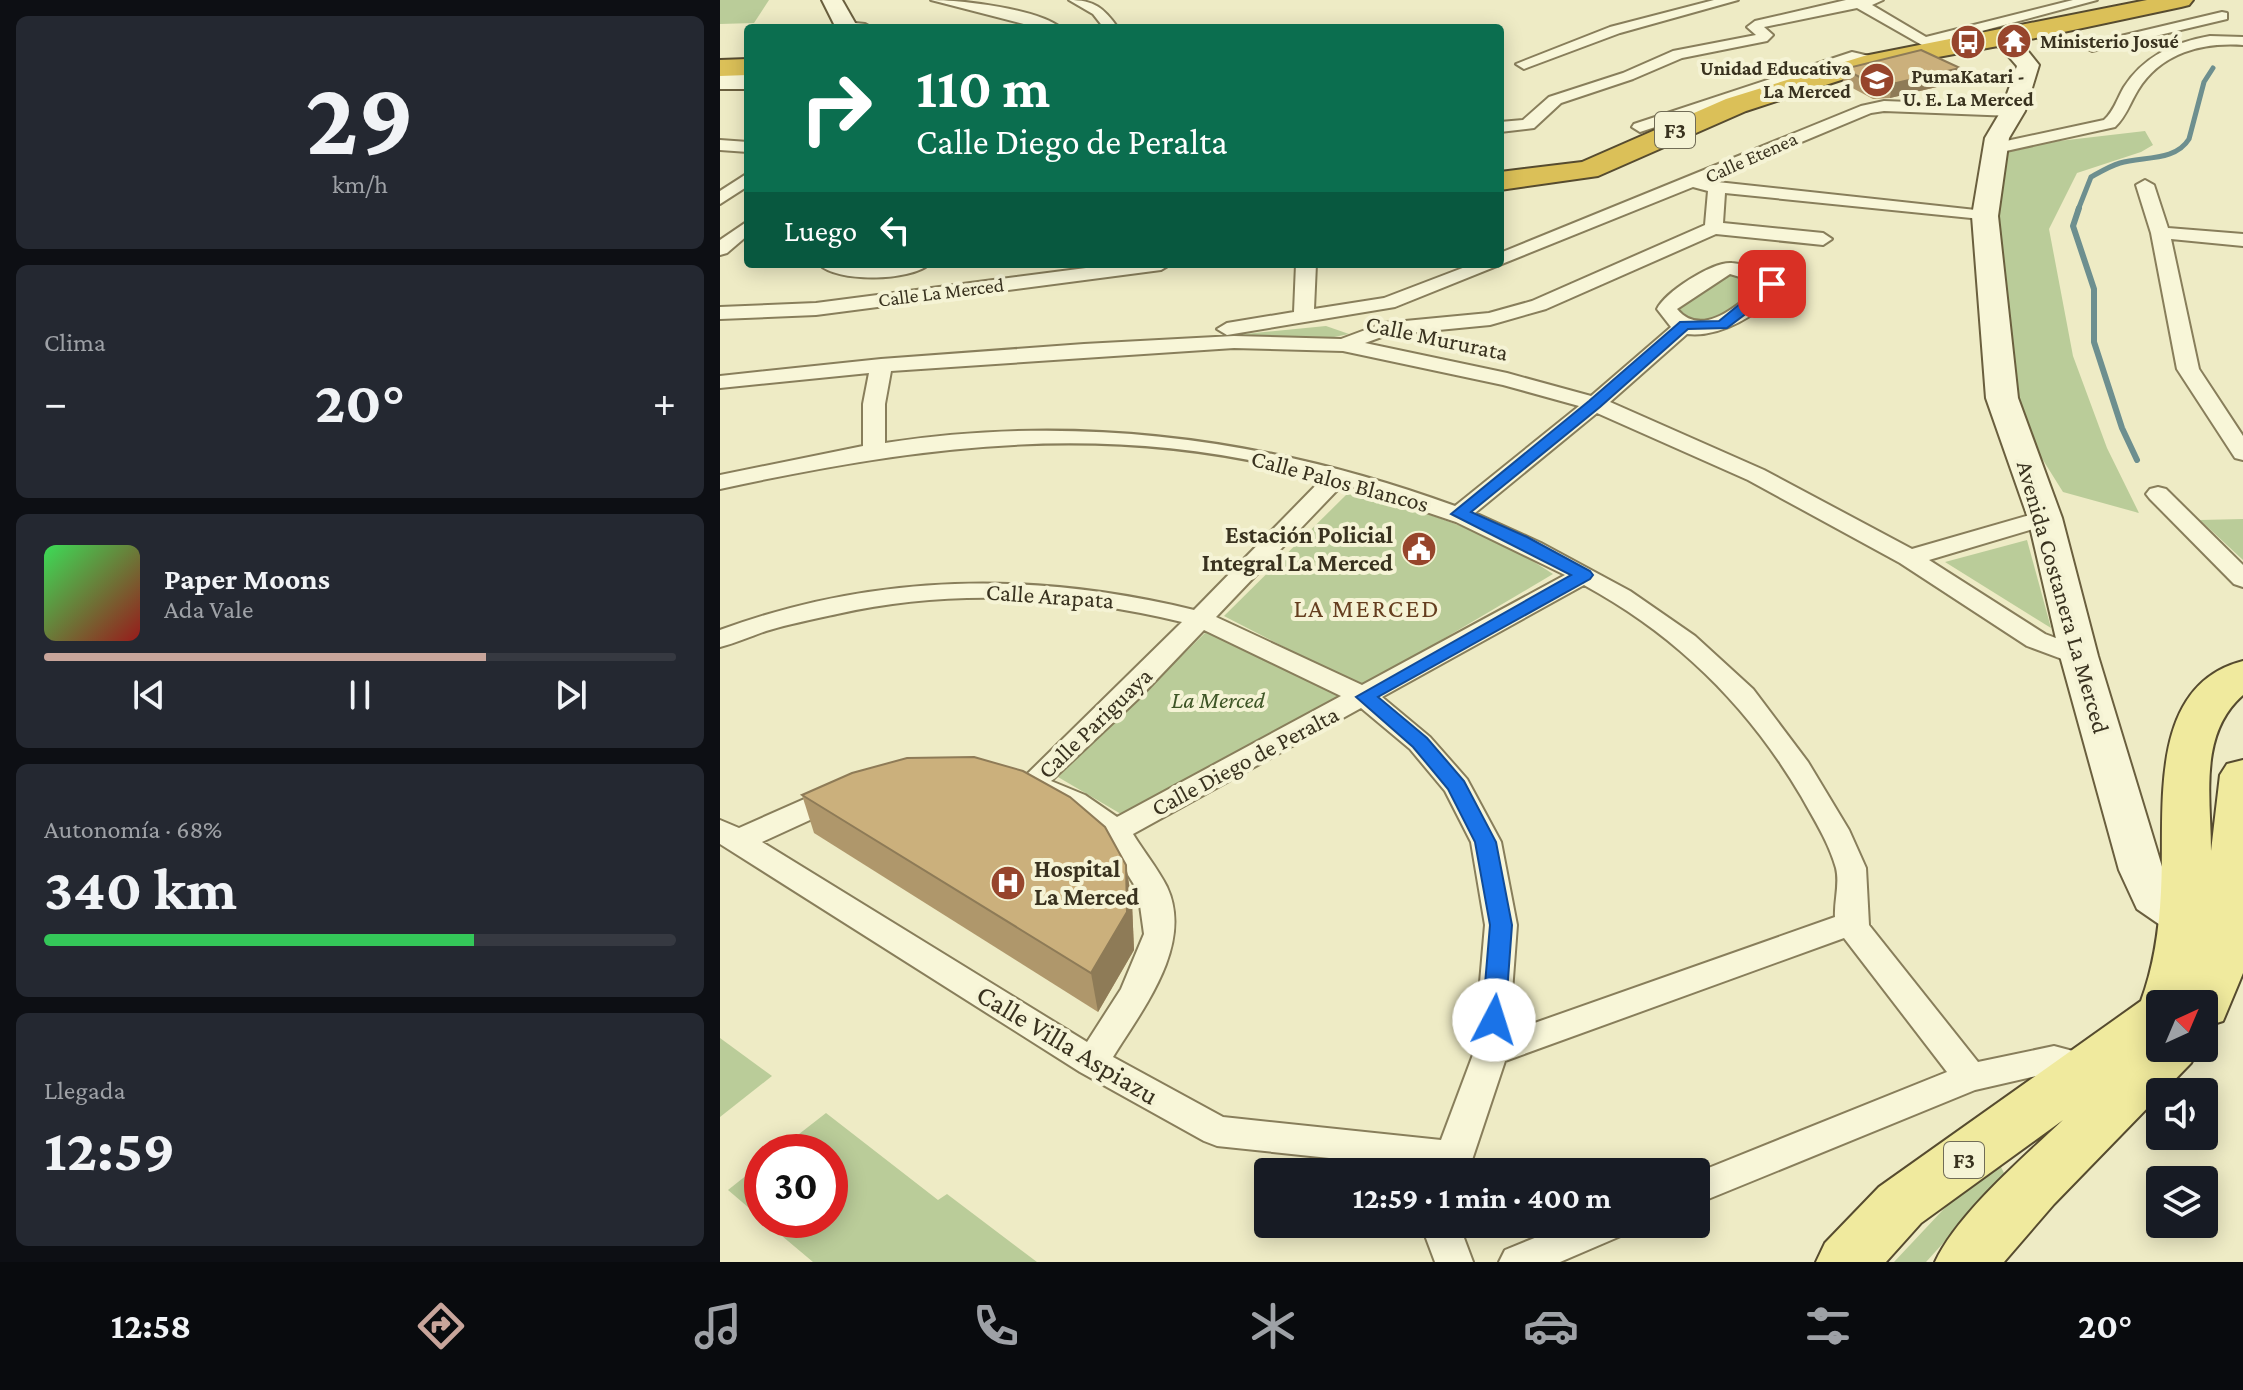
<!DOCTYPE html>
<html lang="es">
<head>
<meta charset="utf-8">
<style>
  :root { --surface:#171b24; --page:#242831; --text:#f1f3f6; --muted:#9ea1a6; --line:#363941; --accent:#c8a59b }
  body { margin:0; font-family:"Crimson Pro",serif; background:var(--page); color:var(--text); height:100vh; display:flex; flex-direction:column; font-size:30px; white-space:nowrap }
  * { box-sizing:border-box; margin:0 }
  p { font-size:26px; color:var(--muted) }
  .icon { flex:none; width:44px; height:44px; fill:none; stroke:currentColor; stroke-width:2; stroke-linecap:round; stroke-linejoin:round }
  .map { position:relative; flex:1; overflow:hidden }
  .side { display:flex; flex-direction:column; gap:16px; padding:16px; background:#0d0f14; width:720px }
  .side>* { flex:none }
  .banner { position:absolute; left:24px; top:24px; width:760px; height:244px; border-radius:8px; box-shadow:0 4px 20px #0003; background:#0b6e4f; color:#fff; overflow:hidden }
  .needle { width:52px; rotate:44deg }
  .controls { position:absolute; left:1426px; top:990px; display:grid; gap:16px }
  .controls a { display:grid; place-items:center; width:72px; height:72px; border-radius:8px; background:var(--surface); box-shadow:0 4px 20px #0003; font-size:40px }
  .speed { position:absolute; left:24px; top:1134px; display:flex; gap:16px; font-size:40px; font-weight:700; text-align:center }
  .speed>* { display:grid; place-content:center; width:104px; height:104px; border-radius:50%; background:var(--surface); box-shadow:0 4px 20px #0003; line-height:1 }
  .speed .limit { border:12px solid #d22; background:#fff; color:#111 }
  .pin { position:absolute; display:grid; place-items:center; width:68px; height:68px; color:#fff; margin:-34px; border-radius:16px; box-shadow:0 4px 12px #0006 }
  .me { position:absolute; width:88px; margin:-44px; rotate:5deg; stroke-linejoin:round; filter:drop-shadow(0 0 6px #0008) }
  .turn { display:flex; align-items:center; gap:28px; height:168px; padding:0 40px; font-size:36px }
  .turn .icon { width:104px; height:104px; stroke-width:2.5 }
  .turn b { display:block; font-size:56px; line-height:68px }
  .then { display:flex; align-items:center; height:76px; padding:0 40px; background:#0003; gap:16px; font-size:30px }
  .big { font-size:60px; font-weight:700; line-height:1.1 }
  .side .widget { flex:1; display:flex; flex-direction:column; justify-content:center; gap:12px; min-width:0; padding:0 28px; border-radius:12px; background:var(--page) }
  .side .dial { align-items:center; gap:0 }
  .dial b { font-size:104px; line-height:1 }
  .song { display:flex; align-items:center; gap:24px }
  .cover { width:96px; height:96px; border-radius:12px; background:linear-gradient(135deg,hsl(130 70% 55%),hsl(0 70% 35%)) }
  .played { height:8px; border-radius:4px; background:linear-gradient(90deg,var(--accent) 70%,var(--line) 70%) }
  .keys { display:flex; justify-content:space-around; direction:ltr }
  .heat { display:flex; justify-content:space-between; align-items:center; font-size:44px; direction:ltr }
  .charge { height:12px; border-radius:6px; background:linear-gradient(90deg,#34c759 68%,var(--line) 0) }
  .trip { position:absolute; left:534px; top:1158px; width:456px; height:80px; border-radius:8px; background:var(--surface); box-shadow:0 4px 20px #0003; font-weight:700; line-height:80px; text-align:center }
  .tabs { display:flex; height:128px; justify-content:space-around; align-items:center; background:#090b0e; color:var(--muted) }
  .tabs .icon { width:56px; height:56px }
  .tabs .current { color:var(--accent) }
  .tabs b { font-size:36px; color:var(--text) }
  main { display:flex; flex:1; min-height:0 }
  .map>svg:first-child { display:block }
  .green { fill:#bacc99 }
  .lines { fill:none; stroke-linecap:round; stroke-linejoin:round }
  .stream-far1 { stroke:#6d8f8f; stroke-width:5 }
  .stream { stroke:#6d8f8f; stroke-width:6 }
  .street-casing { stroke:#887e5b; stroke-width:4 }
  .secondary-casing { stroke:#6a5f3e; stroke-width:4 }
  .primary-casing { stroke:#564b2f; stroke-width:4 }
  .highway-casing { stroke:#564b2f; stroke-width:4 }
  .street { fill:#f8f6d8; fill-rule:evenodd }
  .secondary { fill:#f8f6d8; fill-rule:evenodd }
  .primary { fill:#f0ea9e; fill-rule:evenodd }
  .highway { fill:#dbc058; fill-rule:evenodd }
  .wall { fill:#af976b }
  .shaded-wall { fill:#8e7b57 }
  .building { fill:#cbb07c; stroke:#8e7b57; stroke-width:2 }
  .route { fill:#1a73e8; stroke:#114b97; stroke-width:2 }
  .labels { text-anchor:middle; stroke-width:8; stroke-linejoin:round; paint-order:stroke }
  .far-poi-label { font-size:20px; font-weight:bold; fill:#39321f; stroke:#f5f3d5; text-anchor:start }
  .far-street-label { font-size:20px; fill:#39321f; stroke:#f5f3d5 }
  .shield { fill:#f5f3d5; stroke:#716c56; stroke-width:2 }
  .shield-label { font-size:22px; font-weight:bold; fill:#39321f }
  .street-label { font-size:24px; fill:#39321f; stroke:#f5f3d5 }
  .poi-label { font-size:24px; font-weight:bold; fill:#39321f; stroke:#f5f3d5; text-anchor:end }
  .park-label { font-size:24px; font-style:italic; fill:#3e5526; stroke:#f5f3d5 }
  .neighbourhood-label { font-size:26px; letter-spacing:2px; fill:#653e1f; stroke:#f5f3d5 }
  .near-street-label { font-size:28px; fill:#39321f; stroke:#f5f3d5 }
</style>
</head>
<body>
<main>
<section class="side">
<div class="widget dial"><b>29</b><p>km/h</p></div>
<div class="widget"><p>Clima</p>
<div class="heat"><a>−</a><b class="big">20°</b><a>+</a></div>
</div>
<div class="widget">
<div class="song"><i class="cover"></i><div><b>Paper Moons</b><p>Ada Vale</p></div></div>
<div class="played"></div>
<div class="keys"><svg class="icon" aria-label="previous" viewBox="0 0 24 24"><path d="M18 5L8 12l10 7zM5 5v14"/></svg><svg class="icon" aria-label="pause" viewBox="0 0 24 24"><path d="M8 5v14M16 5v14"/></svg><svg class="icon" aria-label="next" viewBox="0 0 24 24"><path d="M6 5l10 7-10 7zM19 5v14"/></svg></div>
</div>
<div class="widget"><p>Autonomía · 68%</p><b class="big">340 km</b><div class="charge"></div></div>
<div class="widget"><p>Llegada</p><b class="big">12:59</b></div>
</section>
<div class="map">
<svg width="1523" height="1262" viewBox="0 0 1523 1262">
  <rect width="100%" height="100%" fill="#eeebc5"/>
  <g class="green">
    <path d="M0,0H49L34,23L0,24Z"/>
    <path d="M1425,131L1433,145L1421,152L1357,173L1329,229L1353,356L1387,448L1419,513L1343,492L1301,425L1274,222L1288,151L1339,141Z"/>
    <path d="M1011,274L1038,283L1040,287L999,320L987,323L960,314L958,308L1002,275Z"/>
    <path d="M606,326L629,334L609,338L465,340Z"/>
    <path d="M627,494C700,508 771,532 833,574L642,687L504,616Z"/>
    <path d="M1523,519V560L1480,520Z"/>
    <path d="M1307,540L1331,628L1225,562Z"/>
    <path d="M486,632L620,697L401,814L338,777Z"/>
    <path d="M0,1038L52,1076L0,1117Z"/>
    <path d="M106,1113L218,1200L227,1194L317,1262H93L43,1220H110V1152H56Z"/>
    <path d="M42,1163V1219L8,1190Z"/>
    <path d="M1267,1163L1280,1165L1285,1175L1206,1262H1174Z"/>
  </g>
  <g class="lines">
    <path class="stream-far1" d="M1358,210L1371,177C1380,172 1390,166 1400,163C1422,156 1455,162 1469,139L1484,82L1493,68"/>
    <path class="stream" d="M1359,208L1353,226L1374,289V342L1402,428L1417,460"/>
    <defs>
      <g id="street">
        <path d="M211,0C242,0 318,9 341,28H319Z"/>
        <path d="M349,0C374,0 384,8 398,28H384L373,14Z"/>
        <path d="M994,0H1018L900,33L809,67L804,69L796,64L890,27Z"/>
        <path d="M1126,0H1163L1152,5L1206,37L1353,0H1377L1217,43L1223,49L1216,53L1137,8L1044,27L1053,35L1047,41L962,58L913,79L841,103L814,128L780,132V122L803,120L829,97L903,73L953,51L1036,35L1027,27L1035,21Z"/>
        <path d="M1502,12L1507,13V19L1372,51L1365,47L1367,44Z"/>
        <path d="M125,22L145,24L152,28H119L120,23Z"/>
        <path d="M1490,36L1523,37V45C1482,42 1441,53 1418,90C1410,103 1406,117 1395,127L1277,153L1269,148L1277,143L1384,120C1394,111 1397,99 1404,87C1424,56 1455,42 1490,36Z"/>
        <path d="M1132,52L1158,58L1161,61L1153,66L1133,62L926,130L920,132L912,127L914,124Z"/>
        <path d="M1164,101L1293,106L1301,111L1293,116L1164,111L1151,113L988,181L1265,211L1274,216L1271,220L1005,193L1003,223L1103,233L1112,239L1103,245L996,234L826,309L770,325L667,335L645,343L787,373L871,396L951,327L937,309C945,292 993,261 1012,263C1026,264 1042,271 1056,275L1061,288C1041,314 1000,338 967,334L890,402L1044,470L1192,549L1317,513H1333L1337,518L1333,523L1209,560L1325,634L1368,650L1372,656L1368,662H1350L1307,646L1180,563L1028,480L877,413L755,513L821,543L910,591L975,636L1033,689L1088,762L1129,830L1146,868L1149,925L1258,1062L1334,1046L1383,1059L1388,1069L1383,1079L1371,1083L1334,1072L1255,1090L976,1204V1173L1227,1072L1124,938L785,1061L748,1172H712L713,1169L497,1146L484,1141L360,1072L0,844V820L19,828L107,789L117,786L127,789L132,796L127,803L42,842L367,1042L401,989L424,934L418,891L385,838L345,809L321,798L317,791L303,789L299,782L462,622C349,595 231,588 117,614C94,619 69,624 46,631C31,636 16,643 0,647V630C155,573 315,571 474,610L603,478C397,419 205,444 0,489V475L143,446V404L149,373L0,388V376L161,359L364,344L514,336L621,339L664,323L769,313L812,301L985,225L988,191L973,187L675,307L507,335L497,329L507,323L574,312L576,264H596L594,309L664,298L753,264H780V253L1141,106ZM1010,274L1040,283L1041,286C1018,305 982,339 957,309ZM514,348L623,351L783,385L859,406L735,506C551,439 359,413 165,443V404L171,371ZM623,484L736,522L845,575L642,685L496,617ZM864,585C956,635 1028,706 1081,796C1094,819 1109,843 1116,868C1120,884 1114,901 1115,917L789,1032L797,925L781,842L747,779L710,737L662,697ZM484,630L621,696L397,817L365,795L331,781L419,698ZM641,708L690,749L725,791L751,842L765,925L754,1052L721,1140L503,1117L393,1057C422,1010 474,945 447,887C438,869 424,852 413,834Z"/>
        <path d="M0,140L28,142V152L0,150Z"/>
        <path d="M28,173V186L0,204V191Z"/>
        <path d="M1425,180L1434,185L1448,228L1523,234V246L1451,239L1479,369L1523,436V460L1515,458L1457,369L1431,233L1416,185Z"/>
        <path d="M28,221V235L7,253L0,255V240Z"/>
        <path d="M99,264H209C192,281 116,283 99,264Z"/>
        <path d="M397,264H451L441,270L96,315L0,319V307L96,303Z"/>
        <path d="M1438,487L1446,489L1523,565V587L1514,584L1430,499L1426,494L1430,489Z"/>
        <path d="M704,1224H742L741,1230L753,1262H715L703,1230Z"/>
        <path d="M849,1224H909L903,1235L840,1262H779L785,1250Z"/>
      </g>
      <g id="secondary">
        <path d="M102,0H122L138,28H116Z"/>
        <path d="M1278,33L1299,40L1319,65L1305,111L1289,138L1278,216L1298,398L1342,518L1378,656L1443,870C1455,896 1475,896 1488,919L1481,931L1465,936L1449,931L1417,909L1399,870L1340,656L1308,518L1266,398L1252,216L1265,138L1281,111L1297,66L1283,50L1267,39Z"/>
        <rect x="0" y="75" width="28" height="14"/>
      </g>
      <path id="primary" d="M1523,661V695C1478,734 1491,798 1491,851L1500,775L1507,764L1523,760V973L1503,1021L1484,1027V1004H1440V1048H1479L1471,1063L1334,1204L1284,1262H1215C1238,1213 1303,1158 1343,1120L1201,1223L1166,1262H1096L1105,1243L1159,1187L1421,1001C1434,966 1439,930 1441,892C1446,816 1424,686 1523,661Z"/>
      <g id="highway">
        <path d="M1427,0H1473L1469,5L1461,7L1278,46L1158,68L1026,111L878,176L780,190V172L862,162L1006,99L1144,56Z"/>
        <path d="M28,59V75L0,76V60Z"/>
      </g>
    </defs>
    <use href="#street" class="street-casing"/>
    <use href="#secondary" class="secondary-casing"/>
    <use href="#primary" class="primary-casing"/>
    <use href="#highway" class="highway-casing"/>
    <use href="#street" class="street"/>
    <use href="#secondary" class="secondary"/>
    <use href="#primary" class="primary"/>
    <use href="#highway" class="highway"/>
  </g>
  <g class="wall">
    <path d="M1124,69L1238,82L1170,98L1153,99L1123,83Z"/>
    <path d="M82,795L406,865L412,903L414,950L378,1012L94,833Z"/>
  </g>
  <g class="shaded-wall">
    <path d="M1240,68L1238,82L1170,98L1172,84Z"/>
    <path d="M406,865L412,903L414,950L378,1012L371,973Z"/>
  </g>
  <g class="building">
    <path d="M1201,50L1240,68L1172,84L1155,85L1124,69Z"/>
    <path d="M254,757L303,771L350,797L385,827L406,865L407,912L371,973L82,795L132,773L187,758Z"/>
  </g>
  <path class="route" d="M1048,281H1057L1056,291L1007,328L968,329L880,407L751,512L807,537L870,571L873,575L870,579L658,697L707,738L744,781L776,842L792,925L785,1020L782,1027L774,1029L765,1027L762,1020L770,925L755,842L728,789L693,747L636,697L851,575L731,514L869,401L960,322L999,321Z"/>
  <defs>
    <symbol id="temple-disc" viewBox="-11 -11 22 22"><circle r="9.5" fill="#97452c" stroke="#f5f3d5"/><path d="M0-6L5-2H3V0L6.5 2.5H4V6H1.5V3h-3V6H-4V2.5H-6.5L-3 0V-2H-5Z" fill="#fff"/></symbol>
    <symbol id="bus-disc" viewBox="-11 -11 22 22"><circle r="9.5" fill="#97452c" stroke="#f5f3d5"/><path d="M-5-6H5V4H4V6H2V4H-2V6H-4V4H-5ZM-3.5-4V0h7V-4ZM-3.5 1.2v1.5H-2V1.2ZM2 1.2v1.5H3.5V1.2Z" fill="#fff"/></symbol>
    <symbol id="school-disc" viewBox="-11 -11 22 22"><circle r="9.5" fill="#97452c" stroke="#f5f3d5"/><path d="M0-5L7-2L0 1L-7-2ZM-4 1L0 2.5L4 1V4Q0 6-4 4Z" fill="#fff"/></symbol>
    <symbol id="civic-disc" viewBox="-11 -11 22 22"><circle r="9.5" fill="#97452c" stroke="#f5f3d5"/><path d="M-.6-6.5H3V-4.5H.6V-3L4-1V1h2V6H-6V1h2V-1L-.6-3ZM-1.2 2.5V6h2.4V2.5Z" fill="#fff"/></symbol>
    <symbol id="hospital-disc" viewBox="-11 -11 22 22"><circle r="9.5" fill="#97452c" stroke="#f5f3d5"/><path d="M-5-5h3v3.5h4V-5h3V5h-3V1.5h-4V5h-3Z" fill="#fff"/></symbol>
  </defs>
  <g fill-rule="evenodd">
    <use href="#temple-disc" x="1274" y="21" width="40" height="40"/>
    <use href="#bus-disc" x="1228" y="22" width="40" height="40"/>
    <use href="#school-disc" x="1137" y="60" width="40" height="40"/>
    <use href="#civic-disc" x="679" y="529" width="40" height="40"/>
    <use href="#hospital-disc" x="268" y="863" width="40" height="40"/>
  </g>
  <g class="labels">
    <g class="far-poi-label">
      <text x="1320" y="48">Ministerio Josué</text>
      <text x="1131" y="75" text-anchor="end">Unidad Educativa<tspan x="1131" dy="23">La Merced</tspan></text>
      <text x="1248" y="83" text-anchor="middle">PumaKatari -<tspan x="1248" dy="23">U. E. La Merced</tspan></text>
    </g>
    <g class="far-street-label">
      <text transform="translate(1031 157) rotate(-24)" y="7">Calle Etenea</text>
      <text transform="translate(221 292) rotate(-7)" y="7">Calle La Merced</text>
    </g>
    <g class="shield">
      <rect x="935" y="112" width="40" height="36" rx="6"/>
      <rect x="1224" y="1142" width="40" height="36" rx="6"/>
    </g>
    <g class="shield-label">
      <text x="955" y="138">F3</text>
      <text x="1244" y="1168">F3</text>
    </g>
    <g class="street-label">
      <text transform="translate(717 338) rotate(12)" y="8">Calle Mururata</text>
      <text transform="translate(620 481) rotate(15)" y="8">Calle Palos Blancos</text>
      <text transform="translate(330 596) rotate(4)" y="8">Calle Arapata</text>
      <text transform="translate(1343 597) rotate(74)" y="8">Avenida Costanera La Merced</text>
      <text transform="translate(375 723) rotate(-44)" y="8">Calle Pariguaya</text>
      <text transform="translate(525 761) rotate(-28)" y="8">Calle Diego de Peralta</text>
    </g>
    <g class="poi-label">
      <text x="673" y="543">Estación Policial<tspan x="673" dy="28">Integral La Merced</tspan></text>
      <text x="314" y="877" text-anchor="start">Hospital<tspan x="314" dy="28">La Merced</tspan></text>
    </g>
    <g class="park-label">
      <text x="498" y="708">La Merced</text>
    </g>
    <g class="neighbourhood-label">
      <text x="647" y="617">LA MERCED</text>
    </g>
    <g class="near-street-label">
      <text transform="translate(348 1044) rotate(31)" y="10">Calle Villa Aspiazu</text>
    </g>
  </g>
</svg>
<div class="controls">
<a><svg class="needle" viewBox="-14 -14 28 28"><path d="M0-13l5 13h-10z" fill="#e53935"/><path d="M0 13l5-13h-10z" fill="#9ea1a6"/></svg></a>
<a><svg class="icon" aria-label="sound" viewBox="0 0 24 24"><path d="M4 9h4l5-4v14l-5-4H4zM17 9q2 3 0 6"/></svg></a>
<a><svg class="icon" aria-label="layers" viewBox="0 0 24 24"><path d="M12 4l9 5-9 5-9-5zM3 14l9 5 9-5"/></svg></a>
</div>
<div class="speed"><div class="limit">30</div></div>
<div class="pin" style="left:1052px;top:284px;background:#d93025"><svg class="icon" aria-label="arrive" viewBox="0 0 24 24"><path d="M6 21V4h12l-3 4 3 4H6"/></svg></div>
<svg class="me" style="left:774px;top:1020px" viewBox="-20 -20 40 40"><circle r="19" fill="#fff"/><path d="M0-13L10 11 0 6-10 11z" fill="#1a73e8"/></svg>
<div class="trip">12:59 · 1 min · 400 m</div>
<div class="banner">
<div class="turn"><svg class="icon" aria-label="right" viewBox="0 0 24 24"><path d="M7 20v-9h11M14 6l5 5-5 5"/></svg><div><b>110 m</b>Calle Diego de Peralta</div></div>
<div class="then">Luego<svg class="icon" aria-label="left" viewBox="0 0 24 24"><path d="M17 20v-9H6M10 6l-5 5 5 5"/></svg></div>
</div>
</div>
</main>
<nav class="tabs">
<b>12:58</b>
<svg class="icon current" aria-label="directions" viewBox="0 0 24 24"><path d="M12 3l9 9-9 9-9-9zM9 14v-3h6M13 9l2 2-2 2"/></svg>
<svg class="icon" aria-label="music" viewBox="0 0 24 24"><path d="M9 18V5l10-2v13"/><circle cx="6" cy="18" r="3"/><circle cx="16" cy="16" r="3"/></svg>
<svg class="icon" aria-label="phone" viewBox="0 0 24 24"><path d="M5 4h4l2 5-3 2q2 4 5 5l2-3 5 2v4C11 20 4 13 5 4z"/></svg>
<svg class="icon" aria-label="climate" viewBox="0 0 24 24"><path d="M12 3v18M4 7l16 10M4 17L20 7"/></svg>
<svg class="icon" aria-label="car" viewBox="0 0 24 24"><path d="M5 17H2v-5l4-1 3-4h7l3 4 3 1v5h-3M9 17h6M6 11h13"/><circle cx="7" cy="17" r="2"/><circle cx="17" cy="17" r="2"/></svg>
<svg class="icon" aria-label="filters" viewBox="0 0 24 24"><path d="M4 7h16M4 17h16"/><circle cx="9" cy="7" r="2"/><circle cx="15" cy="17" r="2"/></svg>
<b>20°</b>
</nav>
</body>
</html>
